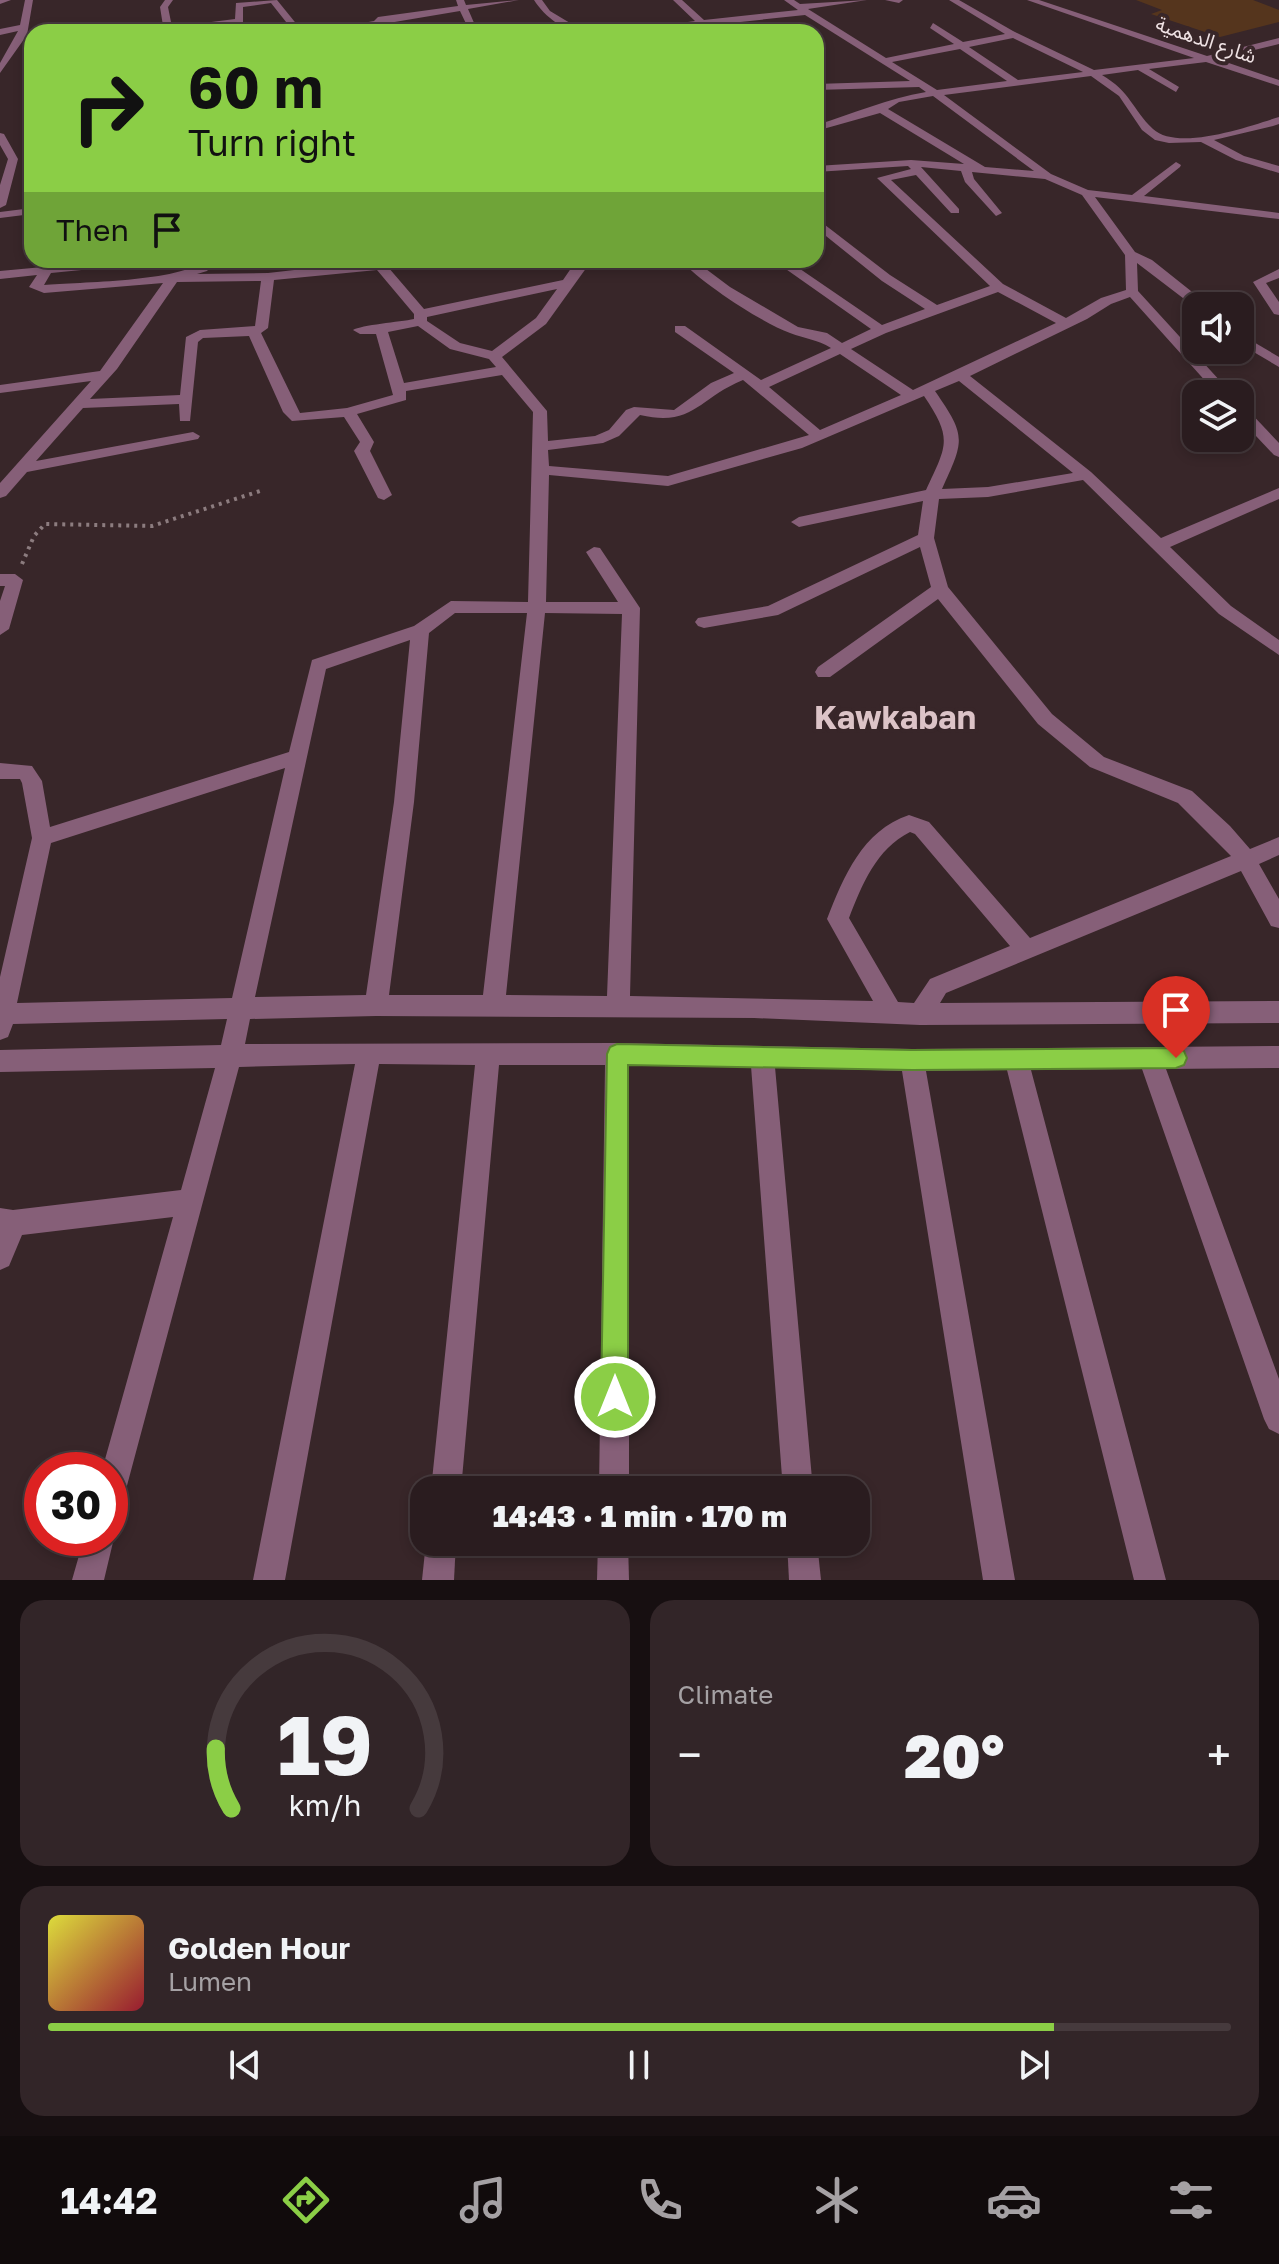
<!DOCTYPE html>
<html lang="en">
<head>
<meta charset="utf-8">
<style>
  :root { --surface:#2a1c1f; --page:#322528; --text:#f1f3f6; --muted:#a5a1a4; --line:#463a3d; --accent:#8bce46 }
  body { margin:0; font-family:"Golos Text","Noto Sans Arabic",sans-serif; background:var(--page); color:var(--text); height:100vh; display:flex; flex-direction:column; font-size:30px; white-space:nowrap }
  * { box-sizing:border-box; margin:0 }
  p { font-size:26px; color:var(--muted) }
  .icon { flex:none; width:44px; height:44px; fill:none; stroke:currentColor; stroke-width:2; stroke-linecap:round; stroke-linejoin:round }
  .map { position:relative; height:1580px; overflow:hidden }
  .side { display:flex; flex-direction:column; gap:20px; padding:20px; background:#170f11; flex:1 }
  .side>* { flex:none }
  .top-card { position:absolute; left:24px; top:24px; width:800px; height:244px; border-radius:24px; box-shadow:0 4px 12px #0003,0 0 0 2px var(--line); background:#8bce46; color:#111; overflow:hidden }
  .controls { position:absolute; left:1182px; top:292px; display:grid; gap:16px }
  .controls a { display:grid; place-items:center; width:72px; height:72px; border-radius:16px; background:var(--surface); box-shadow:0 4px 12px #0003,0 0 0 2px var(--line); font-size:40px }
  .speed { position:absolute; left:24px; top:1452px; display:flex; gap:16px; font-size:40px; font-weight:700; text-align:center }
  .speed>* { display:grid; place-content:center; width:104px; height:104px; border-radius:50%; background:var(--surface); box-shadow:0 4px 12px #0003,0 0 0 2px var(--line); line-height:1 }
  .speed .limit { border:12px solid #d22; background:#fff; color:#111 }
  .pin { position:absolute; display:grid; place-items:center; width:68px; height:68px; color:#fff; margin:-82px -34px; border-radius:50% 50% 50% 0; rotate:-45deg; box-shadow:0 0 8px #0007 }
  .pin .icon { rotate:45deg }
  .me { position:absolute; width:88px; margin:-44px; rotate:0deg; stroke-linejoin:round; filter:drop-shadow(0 0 6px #0008) }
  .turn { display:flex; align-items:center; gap:28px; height:168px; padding:0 32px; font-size:36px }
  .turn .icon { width:104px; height:104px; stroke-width:2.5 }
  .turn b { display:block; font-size:56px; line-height:68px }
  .then { display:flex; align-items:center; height:76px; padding:0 32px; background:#0003; gap:16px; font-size:30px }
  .big { font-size:60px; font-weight:800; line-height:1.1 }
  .side .widget { flex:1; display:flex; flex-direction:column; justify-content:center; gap:12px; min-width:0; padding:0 28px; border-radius:24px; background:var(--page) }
  .side .dial { align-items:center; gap:0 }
  .dial svg { height:208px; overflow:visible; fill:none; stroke:var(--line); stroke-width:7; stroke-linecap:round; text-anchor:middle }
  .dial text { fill:var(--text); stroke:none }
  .song { display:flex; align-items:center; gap:24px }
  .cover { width:96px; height:96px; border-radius:12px; background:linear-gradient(135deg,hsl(60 70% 55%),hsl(350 70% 35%)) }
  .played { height:8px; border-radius:4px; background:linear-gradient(90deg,var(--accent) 85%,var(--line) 85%) }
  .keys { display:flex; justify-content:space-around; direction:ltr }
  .heat { display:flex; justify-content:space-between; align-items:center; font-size:44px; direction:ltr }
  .side .tiles { flex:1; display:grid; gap:20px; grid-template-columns:1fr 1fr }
  .widget:last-child { grid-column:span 2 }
  .trip { position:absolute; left:410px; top:1476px; width:460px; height:80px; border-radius:24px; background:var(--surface); box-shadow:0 4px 12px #0003,0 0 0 2px var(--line); font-weight:800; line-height:80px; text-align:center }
  .tabs { display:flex; height:128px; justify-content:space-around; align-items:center; background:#110b0c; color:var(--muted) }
  .tabs .icon { width:56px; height:56px }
  .tabs .current { color:var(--accent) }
  .tabs b { font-size:36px; color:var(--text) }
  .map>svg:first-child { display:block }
  .green { fill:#55351d }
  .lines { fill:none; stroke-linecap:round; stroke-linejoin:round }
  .path { stroke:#8c7c7f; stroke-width:4; stroke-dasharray:3 5; stroke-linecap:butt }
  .minor { fill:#865f78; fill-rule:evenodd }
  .route { fill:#8bce46; stroke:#5a862e; stroke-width:2 }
  .labels { text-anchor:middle; stroke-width:8; stroke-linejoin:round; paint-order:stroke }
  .far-street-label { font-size:20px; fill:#efe2e4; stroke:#382629 }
  .district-label { font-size:32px; font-weight:bold; fill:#dcc3c7; stroke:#382629 }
</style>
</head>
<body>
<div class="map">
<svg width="1279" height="1580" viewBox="0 0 1279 1580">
  <rect width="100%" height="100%" fill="#382629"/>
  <path class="green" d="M1136,0H1253L1279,10V22L1220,37L1151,14L1162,10Z"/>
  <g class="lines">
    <path class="path" d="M22,564L34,536L45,524L152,526L260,491"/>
    <g class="minor">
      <path d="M0,0H11L0,4Z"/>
      <path d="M25,0H33L27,35L0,73V63L18,31L0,35V29L20,25Z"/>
      <path d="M165,0H173L168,7L172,27L235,19L236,3L277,0L303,32H294L271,3L243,7V32H235V24L164,32L160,7Z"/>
      <path d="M456,0H464L466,5L519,0L468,9L478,32H470L460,11L335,32H313L374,21L378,17L458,6Z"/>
      <path d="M534,0H542L550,11L585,32C564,32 545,17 534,0Z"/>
      <path d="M673,0H682L704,20L798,10L784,0H794L800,4L867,0L808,9L886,58L954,44L930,28L933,23L963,42L1005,34L949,0H959L1013,31L1094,70L1194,58L1027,0H1039L1207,56L1279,38V44L1217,59L1279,80V86L1206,62L1149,69L1179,87L1176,92L1138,70L1102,75C1131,92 1132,109 1153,129C1178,152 1250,126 1279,117V124L1273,126L1214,140L1244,156L1279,166V173L1236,160L1201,142L1169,143L1155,140L1142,130L1119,96L1091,76L944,95L1051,174L1088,190L1132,195L1176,162L1181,165L1180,167L1144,196L1279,213V219L1095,197L1135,252L1152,260L1206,303L1207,306L1196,308L1137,263L1138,291L1232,394H1217L1130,297L1111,304L1087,319L970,376L1091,472L1161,538L1279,488V499L1170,547L1231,606L1279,640V655L1219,614L1083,480L988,497L939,499L934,538L948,587L1052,714L1104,757L1192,791L1230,826L1250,849L1279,837V855L1259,864L1279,899V928L1271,926L1241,871L946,993L940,1003L1279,1001V1023L920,1025L754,1018L376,1016L250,1019L245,1044L617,1043L912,1049L1279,1046V1068L1166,1069L1279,1379V1434L1269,1429L1264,1419L1142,1069L1031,1070L1166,1580H1134L1007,1070L926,1071L1015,1580H983L902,1071L775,1067L813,1490H783L751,1066H629V1490H599L605,1065H499L461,1490H431L475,1065L379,1064L285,1580H253L355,1064L239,1067L121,1508L110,1512V1470H102L173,1217L22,1235L9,1266L0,1270V1208L13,1210L181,1190L215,1068L0,1072V1050L221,1045L227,1019L13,1024L8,1037L0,1040V977L32,838L22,783L20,779H0V763L32,766L42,781L50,827L289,752L312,660L414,626L451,601L528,602L533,412L502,375L406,391V400L357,414L374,442L370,451L392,495L384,500L378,498L354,451L360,442L344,417L292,421L283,412L249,336L203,338L198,342L190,421H180L179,404L83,408L36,461L193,432L200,436L198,439L27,472L6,496L0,498V483L91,381L0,393V385L100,371L163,283L44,293L29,287L37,275L0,279V271L43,267L48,260H60L57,265L106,260L128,262L122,266L51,273L44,285C78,282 182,282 204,260H217L207,271L197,274L268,273L382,260L424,309L563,280L576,261L592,260L546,324L502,357L547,411L548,441L595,436L609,430L626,410L634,407L674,410L711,383L734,373L675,332V326H685L761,380L831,348C817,339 805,339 790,333C760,322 702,283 680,260H694L730,287L798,327L827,333L842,343L871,329L773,260H787L882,325L925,309L882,281L816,228V218L890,275L937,305L990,286L877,178L911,169L908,166L816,172V166L911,160L964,164L880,113L816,131V125C853,114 888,98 926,92L919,87L816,90V84L910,81L805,15L646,32H617L695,21ZM1013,38L1083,72L1018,80L969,47ZM960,49L1007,81L937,90L892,62ZM933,96L1034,171L985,167L888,109L899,102ZM921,167L961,171L965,182L996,216L1002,213L974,179L972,172L1045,179L1082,195L1125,255L1126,290L1101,298L1066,318L1003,284L891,180L916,175L951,213H959V209ZM377,270L414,314V319C400,322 361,325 353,330L360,334H376L393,395L347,408L300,413L261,333L268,328L274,280ZM261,281L255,326L200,330L186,337L180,395L90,399L117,369L177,282ZM557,289L536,318L492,351L460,343L427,321V317ZM998,292L1056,323L913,390L851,349L886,333ZM418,326L450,349L489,359L496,367L404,383L388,332ZM840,354L901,395L820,430L769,387ZM743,380L809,435L668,476L549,466L548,450L603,443L619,436L640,415C694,427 697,399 743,380ZM959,381L1073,473L988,487L942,489C965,439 966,436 935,391ZM924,396C953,439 947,445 926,490L799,517L791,522L799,527L923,501L918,535L768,606L698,618L695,622L698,626L704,628L778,615L920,547L931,587L818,667L815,672L818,677H830L938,599L1038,724L1090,767L1178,803L1231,856L1030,938L929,822L909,815C862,831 844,876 827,919L873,1001L630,996L640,608L600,548L594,547L586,552L618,602H546L549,475L668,486L802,448ZM455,613H527L483,995H389L414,802L429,633ZM545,613L622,614L607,996L506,995ZM410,640L394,802L366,995L255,997L326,669ZM285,768L232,998L17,1003L51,843ZM910,832L915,834L1010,946L930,979L914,1003L898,1002L849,918C862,885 876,849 910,832Z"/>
      <path d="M885,0H903L899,3Z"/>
      <path d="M0,133L4,134L18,159L6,205L0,208V185L8,159L0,145Z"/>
      <path d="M32,208V214L0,218V212Z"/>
      <path d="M1279,269V278L1266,283L1279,302V315L1274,314L1253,282Z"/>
      <path d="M1240,334L1279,357V367L1240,344Z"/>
      <path d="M1240,406L1245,407L1279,443V457L1274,455L1240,419Z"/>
      <path d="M0,574H15L23,580L9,629L0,635V601L5,586H0Z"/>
      <path d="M110,1527L114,1538L104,1580H72L84,1538H110Z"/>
      <path d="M426,1542H456L454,1580H422Z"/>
      <path d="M598,1542H628L629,1580H597Z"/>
      <path d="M787,1542H817L821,1580H789Z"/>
    </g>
  </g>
  <path class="route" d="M617,1044L912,1050L1176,1048L1184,1051L1187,1058L1184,1065L1176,1068L912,1070L628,1065V1397L624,1406L615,1410L605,1406L601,1397L607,1054L610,1047Z"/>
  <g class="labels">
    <g class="far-street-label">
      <text transform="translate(1206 40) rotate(19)" y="7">شارع الدهمية</text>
    </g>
    <g class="district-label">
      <text x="895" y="729">Kawkaban</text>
    </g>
  </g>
</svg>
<div class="controls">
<a><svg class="icon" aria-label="sound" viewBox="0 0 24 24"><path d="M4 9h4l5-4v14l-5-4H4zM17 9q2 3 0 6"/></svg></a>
<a><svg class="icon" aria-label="layers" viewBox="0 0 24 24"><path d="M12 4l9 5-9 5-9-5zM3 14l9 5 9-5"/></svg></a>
</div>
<div class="speed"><div class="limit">30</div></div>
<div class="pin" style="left:1176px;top:1058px;background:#d93025"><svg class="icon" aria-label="arrive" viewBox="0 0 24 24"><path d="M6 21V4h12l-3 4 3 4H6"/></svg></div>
<svg class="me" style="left:615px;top:1397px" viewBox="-20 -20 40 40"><circle r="17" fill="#8bce46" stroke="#fff" stroke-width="3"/><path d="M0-11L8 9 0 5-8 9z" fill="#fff"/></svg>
<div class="trip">14:43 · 1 min · 170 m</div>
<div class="top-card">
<div class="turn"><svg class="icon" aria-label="right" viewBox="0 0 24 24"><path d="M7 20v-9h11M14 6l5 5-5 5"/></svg><div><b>60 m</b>Turn right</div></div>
<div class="then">Then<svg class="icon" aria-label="arrive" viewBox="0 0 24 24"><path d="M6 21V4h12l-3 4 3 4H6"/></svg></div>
</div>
</div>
<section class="side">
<div class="tiles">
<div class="widget dial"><svg viewBox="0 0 100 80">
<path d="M14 69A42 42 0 1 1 86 69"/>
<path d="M14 69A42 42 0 0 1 8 46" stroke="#8bce46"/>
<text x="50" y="56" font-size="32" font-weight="700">19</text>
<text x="50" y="72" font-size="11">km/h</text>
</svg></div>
<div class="widget"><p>Climate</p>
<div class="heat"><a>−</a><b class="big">20°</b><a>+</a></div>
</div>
<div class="widget">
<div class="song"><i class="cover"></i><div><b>Golden Hour</b><p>Lumen</p></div></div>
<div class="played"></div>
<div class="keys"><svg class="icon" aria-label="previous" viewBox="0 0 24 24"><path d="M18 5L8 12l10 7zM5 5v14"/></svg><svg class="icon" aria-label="pause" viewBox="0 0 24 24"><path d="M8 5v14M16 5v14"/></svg><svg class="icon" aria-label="next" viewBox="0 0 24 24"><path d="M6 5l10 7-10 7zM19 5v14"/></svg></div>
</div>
</div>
</section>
<nav class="tabs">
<b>14:42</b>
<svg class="icon current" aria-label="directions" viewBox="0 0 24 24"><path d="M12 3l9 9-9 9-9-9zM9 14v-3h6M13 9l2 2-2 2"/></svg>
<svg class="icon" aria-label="music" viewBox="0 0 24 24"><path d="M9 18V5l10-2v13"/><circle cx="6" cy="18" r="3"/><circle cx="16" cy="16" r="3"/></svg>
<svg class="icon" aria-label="phone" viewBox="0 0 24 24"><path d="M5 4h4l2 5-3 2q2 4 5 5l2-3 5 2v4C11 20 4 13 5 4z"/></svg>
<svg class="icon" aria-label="climate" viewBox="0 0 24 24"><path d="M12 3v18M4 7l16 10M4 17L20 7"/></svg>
<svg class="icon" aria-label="car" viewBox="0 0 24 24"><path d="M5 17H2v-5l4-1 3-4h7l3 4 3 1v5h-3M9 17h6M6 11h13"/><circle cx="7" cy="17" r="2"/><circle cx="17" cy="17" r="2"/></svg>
<svg class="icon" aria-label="filters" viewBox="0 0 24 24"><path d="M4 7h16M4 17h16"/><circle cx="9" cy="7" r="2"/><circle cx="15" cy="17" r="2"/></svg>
</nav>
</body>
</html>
